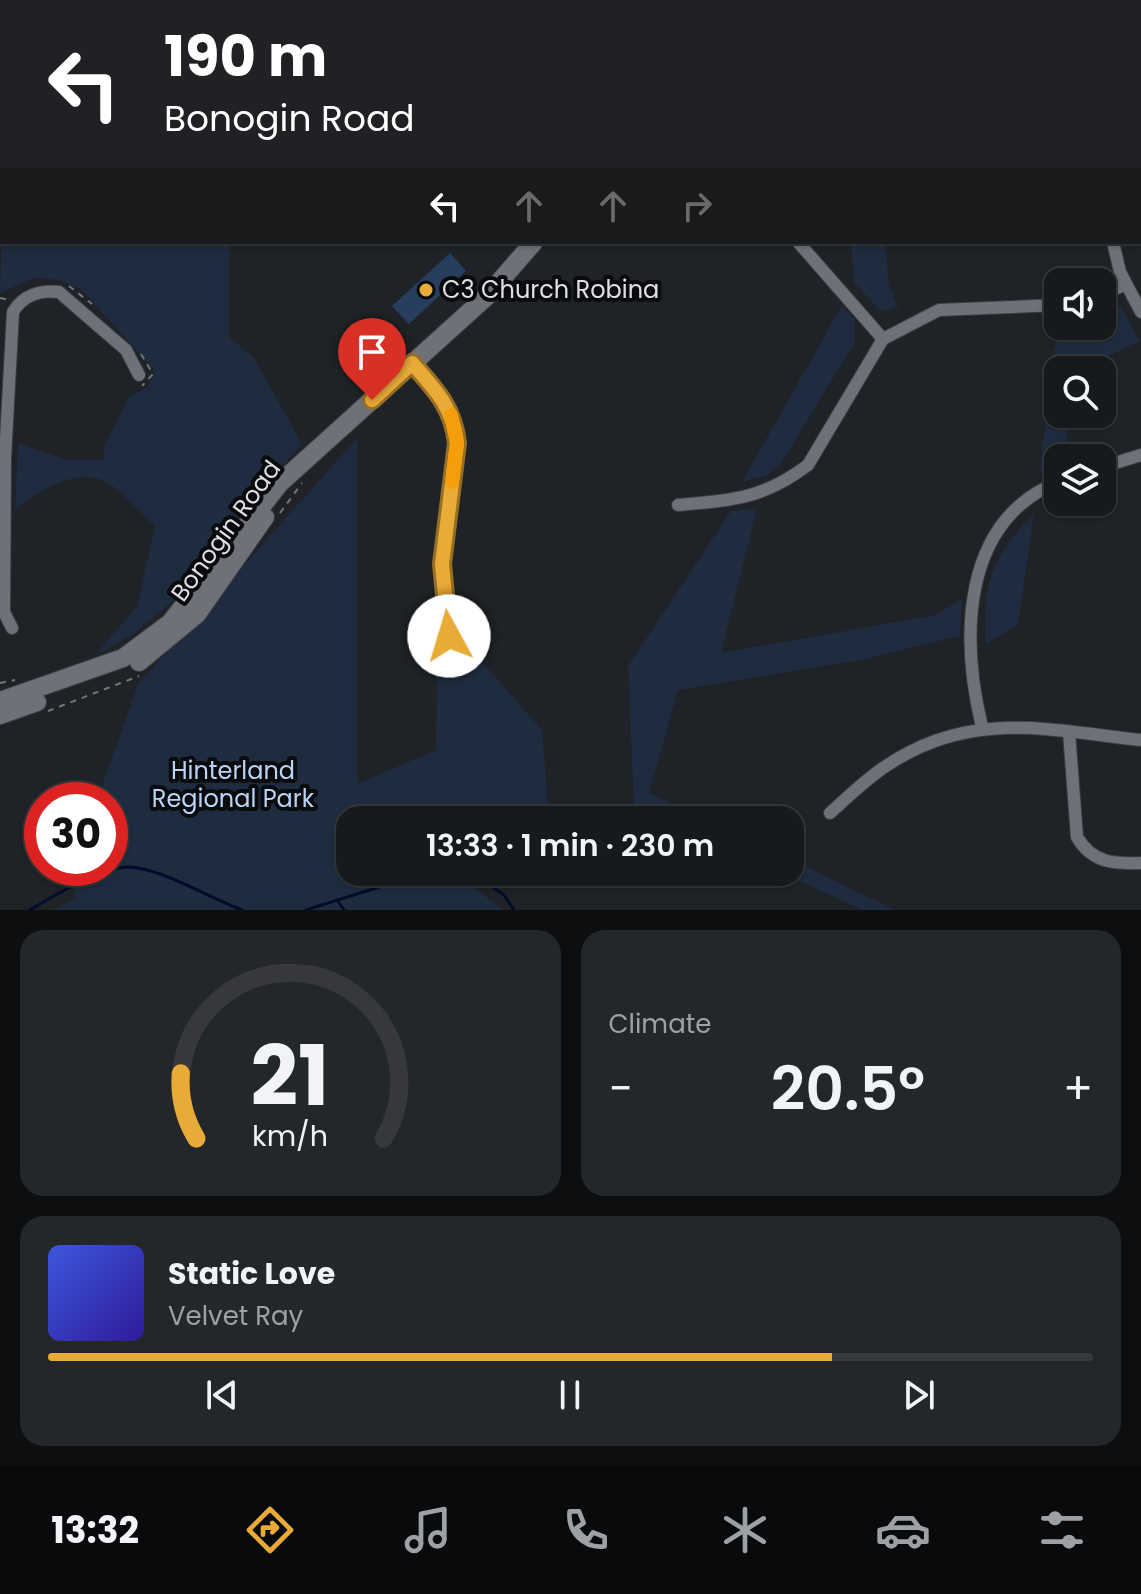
<!DOCTYPE html>
<html lang="en">
<head>
<meta charset="utf-8">
<style>
  :root { --surface:#171a1c; --page:#242729; --text:#f1f3f6; --muted:#9ea1a3; --line:#36383b; --accent:#e9ab38 }
  body { margin:0; font-family:Poppins,sans-serif; background:var(--page); color:var(--text); height:100vh; display:flex; flex-direction:column; font-size:30px; white-space:nowrap }
  * { box-sizing:border-box; margin:0 }
  p { font-size:26px; color:var(--muted) }
  .icon { flex:none; width:44px; height:44px; fill:none; stroke:currentColor; stroke-width:2; stroke-linecap:round; stroke-linejoin:round }
  .map { position:relative; height:910px; overflow:hidden }
  .panel { display:flex; flex-direction:column; gap:20px; padding:20px; background:#0d0e0f; flex:1 }
  .panel>* { flex:none }
  .top-card { position:absolute; left:0px; top:0px; width:1142px; height:244px; box-shadow:0 2px 6px #0004,0 0 0 2px var(--line); background:#202124; color:#fff; overflow:hidden }
  .tools { position:absolute; left:1044px; top:268px; display:grid; gap:16px }
  .tools a { display:grid; place-items:center; width:72px; height:72px; border-radius:16px; background:var(--surface); box-shadow:0 2px 6px #0004,0 0 0 2px var(--line); font-size:40px }
  .speed { position:absolute; left:24px; top:782px; display:flex; gap:16px; font-size:40px; font-weight:700; text-align:center }
  .speed>* { display:grid; place-content:center; width:104px; height:104px; border-radius:50%; background:var(--surface); box-shadow:0 2px 6px #0004,0 0 0 2px var(--line); line-height:1 }
  .speed .limit { border:12px solid #d22; background:#fff; color:#111 }
  .pin { position:absolute; display:grid; place-items:center; width:68px; height:68px; color:#fff; margin:-82px -34px; border-radius:50% 50% 50% 0; rotate:-45deg; box-shadow:0 0 8px #0007 }
  .pin .icon { rotate:45deg }
  .me { position:absolute; width:88px; margin:-44px; rotate:354deg; stroke-linejoin:round; filter:drop-shadow(0 0 6px #0008) }
  .turn { display:flex; align-items:center; gap:28px; height:168px; padding:0 32px; font-size:36px }
  .turn .icon { width:104px; height:104px; stroke-width:2.5 }
  .turn b { display:block; font-size:56px; line-height:68px }
  .lanes { display:flex; align-items:center; height:76px; padding:0 32px; background:#0003; justify-content:center; gap:40px; direction:ltr }
  .lanes .off { opacity:.35 }
  .big { font-size:60px; font-weight:600; line-height:1.1 }
  .panel .widget { flex:1; display:flex; flex-direction:column; justify-content:center; gap:12px; min-width:0; padding:0 28px; border-radius:24px; background:var(--page) }
  .panel .dial { align-items:center; gap:0 }
  .dial svg { height:208px; overflow:visible; fill:none; stroke:var(--line); stroke-width:7; stroke-linecap:round; text-anchor:middle }
  .dial text { fill:var(--text); stroke:none }
  .song { display:flex; align-items:center; gap:24px }
  .cover { width:96px; height:96px; border-radius:12px; background:linear-gradient(135deg,hsl(230 70% 55%),hsl(250 70% 35%)) }
  .played { height:8px; border-radius:4px; background:linear-gradient(90deg,var(--accent) 75%,var(--line) 75%) }
  .keys { display:flex; justify-content:space-around; direction:ltr }
  .heat { display:flex; justify-content:space-between; align-items:center; font-size:44px; direction:ltr }
  .panel .tiles { flex:1; display:grid; gap:20px; grid-template-columns:1fr 1fr }
  .widget:last-child { grid-column:span 2 }
  .trip { position:absolute; left:336px; top:806px; width:468px; height:80px; border-radius:24px; background:var(--surface); box-shadow:0 2px 6px #0004,0 0 0 2px var(--line); font-weight:600; line-height:80px; text-align:center }
  .tabs { display:flex; height:128px; justify-content:space-around; align-items:center; background:#090a0b; color:var(--muted) }
  .tabs .icon { width:56px; height:56px }
  .tabs .current { color:var(--accent) }
  .tabs b { font-size:36px; color:var(--text) }
  .map>svg:first-child { display:block }
  .built { fill:#222832 }
  .green { fill:#1f2c3f }
  .lines { fill:none; stroke-linecap:round; stroke-linejoin:round }
  .stream { stroke:#000d2a; stroke-width:3 }
  .building { fill:#283e5f }
  .lane-casing { stroke:#3c3e42; stroke-width:8 }
  .street-casing { stroke:#3c3e42; stroke-width:14 }
  .secondary-casing { stroke:#3c3e42; stroke-width:20 }
  .path { stroke:#74777a; stroke-width:2; stroke-dasharray:6 6; stroke-linecap:butt }
  .lane { stroke:#6e7177; stroke-width:6 }
  .street { stroke:#6e7177; stroke-width:12 }
  .secondary { stroke:#6e7177; stroke-width:18 }
  .route-casing { stroke:#976f24; stroke-width:20 }
  .route { stroke:#e9ab38; stroke-width:14 }
  .slow { stroke:#f59e0b; stroke-width:14 }
  .poi-dot { fill:#e9ab38; stroke:#0a0b0d; stroke-width:3 }
  .labels { text-anchor:middle; stroke-width:8; stroke-linejoin:round; paint-order:stroke }
  .poi-label { font-size:24px; fill:#dee0e3; stroke:#0a0b0d; text-anchor:start }
  .street-label { font-size:24px; fill:#dee0e3; stroke:#0a0b0d }
  .park-label { font-size:24px; fill:#bbd3f7; stroke:#0a0b0d }
</style>
</head>
<body>
<div class="map">
<svg width="1141" height="910" viewBox="0 0 1141 910">
  <rect width="100%" height="100%" fill="#1f2226"/>
  <path class="built" d="M0,0H268L2,2L0,209Z"/>
  <g class="green">
    <path d="M559,0H704L703,2Z"/>
    <path d="M861,0H1141V22L1140,2Z"/>
    <path d="M2,228V242H229V337L254,358L302,444L224,533L174,600L133,634L92,658L137,607L155,526C140,513 125,494 108,483C78,465 36,492 15,511L18,443L67,460H103L105,444L129,396C145,390 152,387 154,370L81,289L59,280L34,278L0,293Z"/>
    <path d="M851,242H885L889,286L898,307L881,312L854,282Z"/>
    <path d="M1110,302L1121,307L1140,341L1078,370H1058V414H1069L1064,458H1058V465L1039,472L1058,326H1102V305Z"/>
    <path d="M842,305L855,320V342L781,464L768,475L742,482Z"/>
    <path d="M357,438V784L436,750L437,656L469,647L542,730L549,820H350V872H469L459,877L504,910H52L76,898L70,874L72,868H110V800H97L138,684Z"/>
    <path d="M757,509L721,653L935,615L962,599L960,636L865,659L678,690L649,793L706,820H666L634,805L628,666L731,511Z"/>
    <path d="M1034,514L1018,625L986,644C981,587 992,554 1034,514Z"/>
    <path d="M790,859L895,910H863L780,872H790Z"/>
  </g>
  <g class="lines">
    <g class="stream">
      <path d="M277,2V0"/>
      <path d="M0,225H2"/>
      <path d="M471,872L504,895L514,910"/>
      <path d="M337,900L344,910"/>
      <path d="M30,910C51,897 101,868 126,867C158,866 209,898 242,910"/>
      <path d="M306,910L427,872"/>
    </g>
  </g>
  <path class="building" d="M450,253L466,271L409,324L392,306Z"/>
  <g class="lines">
    <defs>
      <g id="lane">
        <path d="M405,2L406,0"/>
        <path d="M492,2L493,0"/>
        <path d="M727,2L729,0"/>
      </g>
      <g id="street">
        <path d="M798,242L883,339"/>
        <path d="M1113,242L1120,272L1141,312"/>
        <path d="M1102,294L1125,285"/>
        <path d="M412,363C435,389 453,407 457,443L442,564L449,636"/>
        <path d="M1102,467L1141,455"/>
        <path d="M678,505C733,500 763,499 808,465L883,339L939,310L1058,305"/>
        <path d="M12,628L4,612L5,458L13,312C23,295 41,290 59,292L126,350L139,375"/>
        <path d="M982,727C961,640 960,522 1058,482"/>
        <path d="M1069,732L1077,837C1092,863 1114,864 1141,863"/>
        <path d="M830,813C848,797 866,779 886,766C970,709 1049,730 1141,740"/>
      </g>
      <g id="secondary">
        <path d="M1140,179H1141"/>
        <path d="M139,662L197,614L265,517"/>
        <path d="M0,701L123,658L170,623L280,483L486,297L534,242"/>
        <path d="M0,715L37,702"/>
      </g>
    </defs>
    <use href="#lane" class="lane-casing"/>
    <use href="#street" class="street-casing"/>
    <use href="#secondary" class="secondary-casing"/>
    <g class="path">
      <path d="M69,286L92,304"/>
      <path d="M0,298L9,300"/>
      <path d="M141,354L153,374L142,386"/>
      <path d="M280,513L302,483"/>
      <path d="M0,683L15,680"/>
      <path d="M48,711L139,676"/>
    </g>
    <use href="#lane" class="lane"/>
    <use href="#street" class="street"/>
    <use href="#secondary" class="secondary"/>
  </g>
  <g class="lines">
    <defs>
      <path id="route" d="M372,400L412,363C435,389 453,407 457,443L442,564L449,636"/>
    </defs>
    <use href="#route" class="route-casing"/>
    <use href="#route" class="route"/>
    <path class="slow" d="M451,415L457,443L452,482"/>
  </g>
  <circle class="poi-dot" cx="426" cy="290" r="8"/>
  <g class="labels">
    <g class="poi-label">
      <text x="442" y="298">C3 Church Robina</text>
    </g>
    <g class="street-label">
      <text transform="translate(226 531) rotate(-54)" y="8">Bonogin Road</text>
    </g>
    <g class="park-label">
      <text x="233" y="779">Hinterland<tspan x="233" dy="28">Regional Park</tspan></text>
    </g>
  </g>
</svg>
<div class="tools">
<a><svg class="icon" aria-label="sound" viewBox="0 0 24 24"><path d="M4 9h4l5-4v14l-5-4H4zM17 9q2 3 0 6"/></svg></a>
<a><svg class="icon" aria-label="search" viewBox="0 0 24 24"><circle cx="10" cy="10" r="6"/><path d="M15 15l6 6"/></svg></a>
<a><svg class="icon" aria-label="layers" viewBox="0 0 24 24"><path d="M12 4l9 5-9 5-9-5zM3 14l9 5 9-5"/></svg></a>
</div>
<div class="speed"><div class="limit">30</div></div>
<div class="pin" style="left:372px;top:400px;background:#d93025"><svg class="icon" aria-label="arrive" viewBox="0 0 24 24"><path d="M6 21V4h12l-3 4 3 4H6"/></svg></div>
<svg class="me" style="left:449px;top:636px" viewBox="-20 -20 40 40"><circle r="19" fill="#fff"/><path d="M0-13L10 11 0 6-10 11z" fill="#e9ab38"/></svg>
<div class="trip">13:33 · 1 min · 230 m</div>
<div class="top-card">
<div class="turn"><svg class="icon" aria-label="left" viewBox="0 0 24 24"><path d="M17 20v-9H6M10 6l-5 5 5 5"/></svg><div><b>190 m</b>Bonogin Road</div></div>
<div class="lanes"><svg class="icon" aria-label="left" viewBox="0 0 24 24"><path d="M17 20v-9H6M10 6l-5 5 5 5"/></svg><svg class="icon off" aria-label="ahead" viewBox="0 0 24 24"><path d="M12 20V5M6 11l6-6 6 6"/></svg><svg class="icon off" aria-label="ahead" viewBox="0 0 24 24"><path d="M12 20V5M6 11l6-6 6 6"/></svg><svg class="icon off" aria-label="right" viewBox="0 0 24 24"><path d="M7 20v-9h11M14 6l5 5-5 5"/></svg></div>
</div>
</div>
<section class="panel">
<div class="tiles">
<div class="widget dial"><svg viewBox="0 0 100 80">
<path d="M14 69A42 42 0 1 1 86 69"/>
<path d="M14 69A42 42 0 0 1 8 44" stroke="#e9ab38"/>
<text x="50" y="56" font-size="32" font-weight="700">21</text>
<text x="50" y="72" font-size="11">km/h</text>
</svg></div>
<div class="widget"><p>Climate</p>
<div class="heat"><a>−</a><b class="big">20.5°</b><a>+</a></div>
</div>
<div class="widget">
<div class="song"><i class="cover"></i><div><b>Static Love</b><p>Velvet Ray</p></div></div>
<div class="played"></div>
<div class="keys"><svg class="icon" aria-label="previous" viewBox="0 0 24 24"><path d="M18 5L8 12l10 7zM5 5v14"/></svg><svg class="icon" aria-label="pause" viewBox="0 0 24 24"><path d="M8 5v14M16 5v14"/></svg><svg class="icon" aria-label="next" viewBox="0 0 24 24"><path d="M6 5l10 7-10 7zM19 5v14"/></svg></div>
</div>
</div>
</section>
<nav class="tabs">
<b>13:32</b>
<svg class="icon current" aria-label="directions" viewBox="0 0 24 24"><path d="M12 3l9 9-9 9-9-9zM9 14v-3h6M13 9l2 2-2 2"/></svg>
<svg class="icon" aria-label="music" viewBox="0 0 24 24"><path d="M9 18V5l10-2v13"/><circle cx="6" cy="18" r="3"/><circle cx="16" cy="16" r="3"/></svg>
<svg class="icon" aria-label="phone" viewBox="0 0 24 24"><path d="M5 4h4l2 5-3 2q2 4 5 5l2-3 5 2v4C11 20 4 13 5 4z"/></svg>
<svg class="icon" aria-label="climate" viewBox="0 0 24 24"><path d="M12 3v18M4 7l16 10M4 17L20 7"/></svg>
<svg class="icon" aria-label="car" viewBox="0 0 24 24"><path d="M5 17H2v-5l4-1 3-4h7l3 4 3 1v5h-3M9 17h6M6 11h13"/><circle cx="7" cy="17" r="2"/><circle cx="17" cy="17" r="2"/></svg>
<svg class="icon" aria-label="filters" viewBox="0 0 24 24"><path d="M4 7h16M4 17h16"/><circle cx="9" cy="7" r="2"/><circle cx="15" cy="17" r="2"/></svg>
</nav>
</body>
</html>
